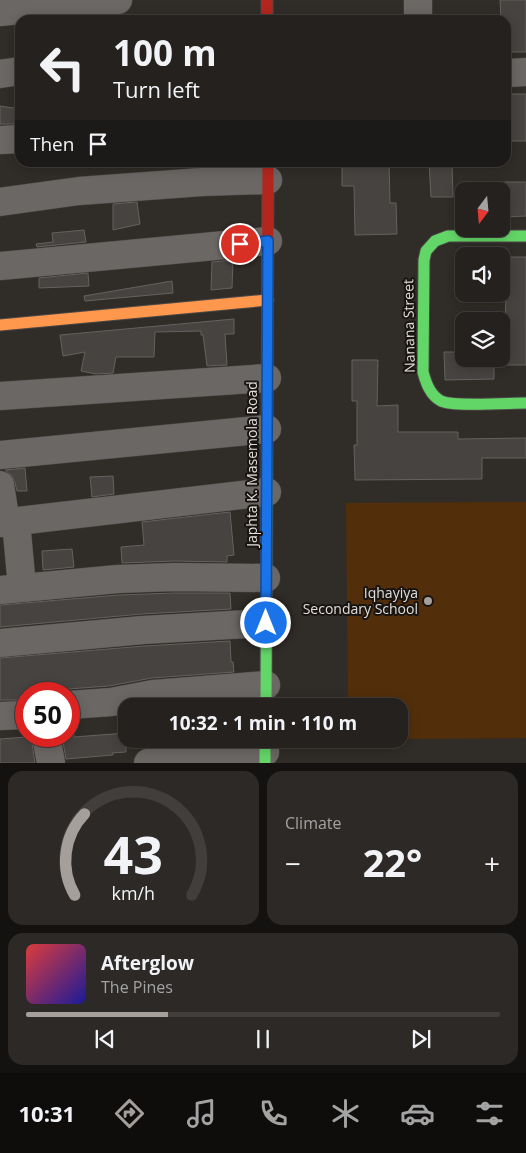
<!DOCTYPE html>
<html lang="en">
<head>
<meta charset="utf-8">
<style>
  :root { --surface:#24211e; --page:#2c2927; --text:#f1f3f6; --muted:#a3a3a4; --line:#413e3c; --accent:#a49f9b }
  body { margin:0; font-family:"Open Sans",sans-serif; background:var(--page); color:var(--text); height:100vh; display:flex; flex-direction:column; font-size:19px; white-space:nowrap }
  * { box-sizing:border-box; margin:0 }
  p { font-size:16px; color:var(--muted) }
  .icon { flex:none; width:28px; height:28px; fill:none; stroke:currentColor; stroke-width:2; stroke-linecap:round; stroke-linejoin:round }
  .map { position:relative; height:763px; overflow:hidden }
  .drawer { display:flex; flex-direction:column; gap:8px; padding:8px; background:#141210; flex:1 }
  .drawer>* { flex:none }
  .guide { position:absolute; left:15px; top:15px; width:496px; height:152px; border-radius:15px; box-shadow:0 2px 12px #0003,0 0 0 1px var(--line); background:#24211e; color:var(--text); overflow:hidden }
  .needle { width:32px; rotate:196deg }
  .tools { position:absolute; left:455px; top:182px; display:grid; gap:10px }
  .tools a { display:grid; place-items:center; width:55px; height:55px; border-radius:10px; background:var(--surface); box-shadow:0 2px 12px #0003,0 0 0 1px var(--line); font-size:25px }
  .speed { position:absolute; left:15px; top:682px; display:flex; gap:10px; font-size:25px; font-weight:700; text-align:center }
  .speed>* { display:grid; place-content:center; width:65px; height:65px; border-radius:50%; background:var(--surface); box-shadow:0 2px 12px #0003,0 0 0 1px var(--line); line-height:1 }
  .speed .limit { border:8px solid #d22; background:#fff; color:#111 }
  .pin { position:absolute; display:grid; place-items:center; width:42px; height:42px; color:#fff; margin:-21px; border:2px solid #fff; border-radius:50%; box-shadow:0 1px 5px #0007 }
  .me { position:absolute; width:55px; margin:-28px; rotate:0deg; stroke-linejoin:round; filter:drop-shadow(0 0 4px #0008) }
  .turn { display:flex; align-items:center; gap:18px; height:105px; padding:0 15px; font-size:22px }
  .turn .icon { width:65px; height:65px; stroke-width:2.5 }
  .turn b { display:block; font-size:35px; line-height:42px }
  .then { display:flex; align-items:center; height:48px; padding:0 15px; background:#0003; gap:10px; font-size:19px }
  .big { font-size:38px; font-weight:700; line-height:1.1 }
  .drawer .card { flex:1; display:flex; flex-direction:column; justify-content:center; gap:8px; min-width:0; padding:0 18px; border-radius:15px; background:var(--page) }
  .drawer .dial { align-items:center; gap:0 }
  .dial svg { height:130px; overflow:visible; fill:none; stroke:var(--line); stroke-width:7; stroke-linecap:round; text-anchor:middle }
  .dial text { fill:var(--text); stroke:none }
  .song { display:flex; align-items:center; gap:15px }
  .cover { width:60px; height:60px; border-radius:8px; background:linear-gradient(135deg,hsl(0 70% 55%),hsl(240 70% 35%)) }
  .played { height:5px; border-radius:2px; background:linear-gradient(90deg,var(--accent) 30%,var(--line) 30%) }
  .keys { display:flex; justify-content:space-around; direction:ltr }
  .heat { display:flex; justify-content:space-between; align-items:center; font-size:28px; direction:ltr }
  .drawer .tiles { flex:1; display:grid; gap:8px; grid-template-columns:1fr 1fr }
  .card:last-child { grid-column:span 2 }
  .trip { position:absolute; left:118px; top:698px; width:290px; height:50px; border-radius:15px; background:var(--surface); box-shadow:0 2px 12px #0003,0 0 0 1px var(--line); font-weight:700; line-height:50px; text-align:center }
  .tab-bar { display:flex; height:80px; justify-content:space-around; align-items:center; background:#0e0d0c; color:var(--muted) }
  .tab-bar .icon { width:35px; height:35px }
  .tab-bar .active { color:var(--accent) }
  .tab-bar b { font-size:22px; color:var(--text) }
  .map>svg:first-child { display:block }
  .green { fill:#532e0a }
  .building { fill:#474340; stroke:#65615e }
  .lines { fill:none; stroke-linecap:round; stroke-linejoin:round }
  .street-casing { stroke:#4c4946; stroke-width:29 }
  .fast-casing { stroke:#4c4946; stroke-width:13 }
  .slow-casing { stroke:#4c4946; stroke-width:13 }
  .jam-casing { stroke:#4c4946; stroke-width:13 }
  .street { stroke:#6a6764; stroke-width:28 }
  .fast { stroke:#63d668; stroke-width:11 }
  .slow { stroke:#ff974d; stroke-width:11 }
  .jam { stroke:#b3261e; stroke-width:11 }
  .route-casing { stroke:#114b97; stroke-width:12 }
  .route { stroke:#1a73e8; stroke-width:9 }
  .poi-dot { fill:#a49f9b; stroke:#181412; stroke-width:2 }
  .labels { text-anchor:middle; stroke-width:4; stroke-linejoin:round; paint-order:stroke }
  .street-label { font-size:14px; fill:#e2ddd9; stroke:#181412 }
  .poi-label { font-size:14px; fill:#e2ddd9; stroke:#181412; text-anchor:end }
</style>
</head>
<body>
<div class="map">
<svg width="526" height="763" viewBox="0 0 526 763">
  <rect width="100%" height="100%" fill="#302c28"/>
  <path class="green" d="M526,502V738L399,739V706H348L346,503Z"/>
  <g class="building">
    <path d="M500,0H526V52H506V20H501Z"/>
    <rect x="506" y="94" width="20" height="47"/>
    <path d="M0,106L20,109V124H0Z"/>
    <path d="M342,162H389L390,203H396L397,234L355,235L354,186H342Z"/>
    <path d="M429,162H452L453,197H431Z"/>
    <path d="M504,182H526V216L505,217Z"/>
    <path d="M137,202L140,224L113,230V204Z"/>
    <path d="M84,230L86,242L37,247L36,244L53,242L52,233Z"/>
    <path d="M507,257H526V365H504Z"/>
    <path d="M233,260L232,288L211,290L212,262Z"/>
    <path d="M88,273L89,286L39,288V278Z"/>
    <path d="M172,281L173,293L85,301L84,296Z"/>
    <path d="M234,319V334H225L227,365L207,366L203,335H201V331L155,332L154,357H116L113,373L96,374L81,371L85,352L63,356L60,335Z"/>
    <path d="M444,352H464V359H494V379L445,380Z"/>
    <path d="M352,360H378L377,406L398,405V432H458V439L526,438V458H482V479L355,480L354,445H357V401H352Z"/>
    <path d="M25,468L27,491H17L15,483L12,476L5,470Z"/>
    <path d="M113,476L114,494L92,497L90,477Z"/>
    <path d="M230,512L234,555L227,556V562L174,561L122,563L121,547L144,545L142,522Z"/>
    <path d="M72,549L74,567L43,570L42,551Z"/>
    <path d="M174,593H230L231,609L142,614L0,627V605L119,595Z"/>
    <path d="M230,641L231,662H233L234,672L152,678L109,686L68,689L61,692L59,694H26V700H0V658L144,646Z"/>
    <path d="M126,733V752L112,753L113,755L66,759L62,736H69V734H74V737Z"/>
    <path d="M26,737H31L35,763H0V739Z"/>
  </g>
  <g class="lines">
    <defs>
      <g id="street">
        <path d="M418,0V20"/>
        <path d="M0,12L118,0"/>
        <path d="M506,73L526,72"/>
        <path d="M0,74L20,71"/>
        <path d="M0,140L20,139"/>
        <path d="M0,202L79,191L202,182L268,180"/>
        <path d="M0,266L268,241"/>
        <path d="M0,396L267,378"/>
        <path d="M0,455L267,429"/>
        <path d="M0,485L6,523"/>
        <path d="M16,522L22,587"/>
        <path d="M0,523L267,492"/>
        <path d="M0,590L118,579L174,577L266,578"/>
        <path d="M0,643L143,630L266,623"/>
        <path d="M69,705L111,702L153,694L266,685"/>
        <path d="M0,716L26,715"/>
        <path d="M46,736L51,763"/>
        <path d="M148,763L265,752"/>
      </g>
      <g id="fast">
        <path d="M526,236H448L435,241L426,251L424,260L423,372C426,383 430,395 441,401C453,407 509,403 526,403"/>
        <path d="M266,706L267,449"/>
        <path d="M265,739V763"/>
      </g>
      <path id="slow" d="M0,325L268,300"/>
      <g id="jam">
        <path d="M267,0V20"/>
        <path d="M267,449L268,162"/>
      </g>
    </defs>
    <use href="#street" class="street-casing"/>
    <use href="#fast" class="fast-casing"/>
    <use href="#slow" class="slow-casing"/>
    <use href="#jam" class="jam-casing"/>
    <use href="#street" class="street"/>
    <use href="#fast" class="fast"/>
    <use href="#slow" class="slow"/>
    <use href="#jam" class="jam"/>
  </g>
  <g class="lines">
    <defs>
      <path id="route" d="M240,244L268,241L266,623"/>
    </defs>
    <use href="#route" class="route-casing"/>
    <use href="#route" class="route"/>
  </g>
  <circle class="poi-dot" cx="428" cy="601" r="5"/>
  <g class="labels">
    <g class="street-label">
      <text transform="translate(409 326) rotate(-91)" y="5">Nanana Street</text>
      <text transform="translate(252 464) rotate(-90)" y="5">Japhta K. Masemola Road</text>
    </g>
    <g class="poi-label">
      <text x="418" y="598">Iqhayiya<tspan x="418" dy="16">Secondary School</tspan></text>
    </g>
  </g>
</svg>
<div class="tools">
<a><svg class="needle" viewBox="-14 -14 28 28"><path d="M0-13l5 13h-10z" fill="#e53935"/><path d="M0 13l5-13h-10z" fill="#a3a3a4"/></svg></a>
<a><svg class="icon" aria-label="sound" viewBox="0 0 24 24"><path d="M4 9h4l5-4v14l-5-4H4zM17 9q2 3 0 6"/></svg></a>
<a><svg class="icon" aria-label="layers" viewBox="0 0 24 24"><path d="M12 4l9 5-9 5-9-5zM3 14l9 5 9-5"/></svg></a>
</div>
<div class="speed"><div class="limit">50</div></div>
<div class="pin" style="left:240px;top:244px;background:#d93025"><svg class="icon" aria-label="arrive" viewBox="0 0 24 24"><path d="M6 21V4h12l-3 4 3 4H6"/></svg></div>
<svg class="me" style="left:266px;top:623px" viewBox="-20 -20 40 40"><circle r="17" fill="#1a73e8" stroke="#fff" stroke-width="3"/><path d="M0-11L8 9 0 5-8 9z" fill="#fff"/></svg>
<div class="trip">10:32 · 1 min · 110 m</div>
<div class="guide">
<div class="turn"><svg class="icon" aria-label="left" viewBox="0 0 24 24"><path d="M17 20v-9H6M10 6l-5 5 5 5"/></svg><div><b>100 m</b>Turn left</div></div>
<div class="then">Then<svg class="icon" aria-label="arrive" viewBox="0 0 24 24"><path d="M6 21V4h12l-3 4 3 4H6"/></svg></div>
</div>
</div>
<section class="drawer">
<div class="tiles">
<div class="card dial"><svg viewBox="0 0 100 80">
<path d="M14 69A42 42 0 1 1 86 69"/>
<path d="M14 69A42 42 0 0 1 20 19" stroke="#a49f9b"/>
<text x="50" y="56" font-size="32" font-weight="700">43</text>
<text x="50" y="72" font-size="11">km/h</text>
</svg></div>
<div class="card"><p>Climate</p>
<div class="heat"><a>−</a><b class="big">22°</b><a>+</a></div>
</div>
<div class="card">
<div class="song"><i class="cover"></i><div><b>Afterglow</b><p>The Pines</p></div></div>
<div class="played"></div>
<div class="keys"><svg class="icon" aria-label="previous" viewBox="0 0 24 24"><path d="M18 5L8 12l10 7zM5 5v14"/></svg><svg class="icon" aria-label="pause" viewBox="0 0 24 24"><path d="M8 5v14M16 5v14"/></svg><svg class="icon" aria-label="next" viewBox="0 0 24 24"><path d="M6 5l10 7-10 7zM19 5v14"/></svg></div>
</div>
</div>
</section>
<nav class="tab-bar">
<b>10:31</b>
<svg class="icon active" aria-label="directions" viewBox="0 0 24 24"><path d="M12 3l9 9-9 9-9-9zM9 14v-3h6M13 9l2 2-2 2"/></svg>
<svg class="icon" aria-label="music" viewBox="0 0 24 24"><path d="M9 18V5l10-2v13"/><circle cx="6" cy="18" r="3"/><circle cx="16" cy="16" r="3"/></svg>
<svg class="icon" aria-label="phone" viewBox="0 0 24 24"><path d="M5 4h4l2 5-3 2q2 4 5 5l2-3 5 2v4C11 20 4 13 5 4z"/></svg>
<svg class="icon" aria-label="climate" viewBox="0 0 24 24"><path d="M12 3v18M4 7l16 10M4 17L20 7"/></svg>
<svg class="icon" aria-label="car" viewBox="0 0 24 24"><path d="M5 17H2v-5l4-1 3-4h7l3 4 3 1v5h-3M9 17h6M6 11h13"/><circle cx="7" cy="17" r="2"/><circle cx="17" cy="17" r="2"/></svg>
<svg class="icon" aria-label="filters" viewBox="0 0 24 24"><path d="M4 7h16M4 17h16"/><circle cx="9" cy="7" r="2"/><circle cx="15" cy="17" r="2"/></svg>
</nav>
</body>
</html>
